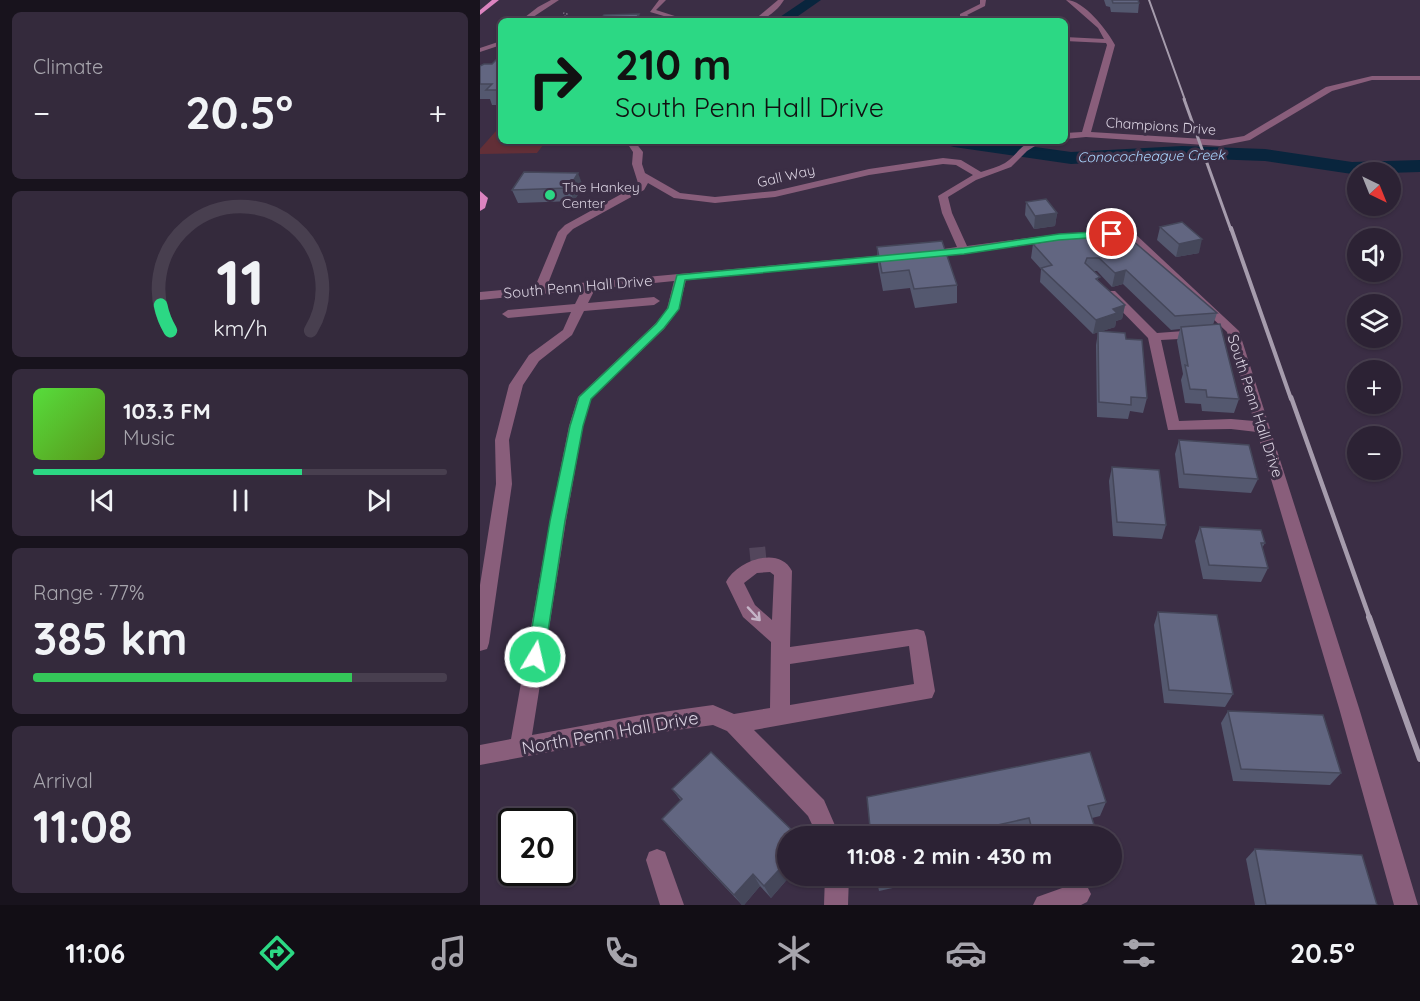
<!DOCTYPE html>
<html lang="en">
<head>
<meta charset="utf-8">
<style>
  :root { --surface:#2c2234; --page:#342a3c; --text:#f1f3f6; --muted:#a6a4ac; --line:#483f4f; --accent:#2cd884 }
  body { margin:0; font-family:Quicksand,sans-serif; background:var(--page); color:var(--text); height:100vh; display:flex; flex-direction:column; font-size:22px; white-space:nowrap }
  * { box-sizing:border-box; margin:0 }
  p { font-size:20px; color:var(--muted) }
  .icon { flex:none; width:33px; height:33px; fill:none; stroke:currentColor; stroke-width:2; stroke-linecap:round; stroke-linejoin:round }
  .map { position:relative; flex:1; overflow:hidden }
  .panel { display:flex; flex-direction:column; gap:12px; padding:12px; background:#18131d; width:480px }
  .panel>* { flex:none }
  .hud { position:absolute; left:18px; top:18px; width:570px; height:126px; border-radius:9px; box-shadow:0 2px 4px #0004,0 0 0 2px var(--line); background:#2cd884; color:#111; overflow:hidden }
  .needle { width:39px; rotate:137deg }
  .buttons { position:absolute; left:867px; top:162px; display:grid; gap:12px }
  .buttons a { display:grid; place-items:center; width:54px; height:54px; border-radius:50%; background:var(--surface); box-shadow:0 2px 4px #0004,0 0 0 2px var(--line); font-size:30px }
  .speed { position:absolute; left:18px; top:808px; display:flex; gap:12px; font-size:30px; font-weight:700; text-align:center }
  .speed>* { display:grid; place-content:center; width:78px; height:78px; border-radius:50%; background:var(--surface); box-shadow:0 2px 4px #0004,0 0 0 2px var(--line); line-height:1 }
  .speed .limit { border:3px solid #111; border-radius:9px; background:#fff; color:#111 }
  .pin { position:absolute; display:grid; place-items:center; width:51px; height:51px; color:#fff; margin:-26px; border:3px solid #fff; border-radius:50%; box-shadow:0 2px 6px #0007 }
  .me { position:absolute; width:66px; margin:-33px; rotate:9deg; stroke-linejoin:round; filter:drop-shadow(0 0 4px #0008) }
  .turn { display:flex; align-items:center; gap:21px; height:126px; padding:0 18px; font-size:27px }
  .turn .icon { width:78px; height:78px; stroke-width:2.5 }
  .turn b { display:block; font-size:42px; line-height:51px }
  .big { font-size:45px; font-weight:800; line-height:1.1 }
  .panel .tile { flex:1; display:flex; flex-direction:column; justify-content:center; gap:9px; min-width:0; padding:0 21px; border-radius:9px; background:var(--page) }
  .panel .dial { align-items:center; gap:0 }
  .dial svg { height:156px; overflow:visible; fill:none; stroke:var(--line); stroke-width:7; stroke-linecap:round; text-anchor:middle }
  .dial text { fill:var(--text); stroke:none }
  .song { display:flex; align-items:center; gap:18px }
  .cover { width:72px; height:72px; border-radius:9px; background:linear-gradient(135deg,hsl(110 70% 55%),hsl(90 70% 35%)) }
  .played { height:6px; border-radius:3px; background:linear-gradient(90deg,var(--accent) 65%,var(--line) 65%) }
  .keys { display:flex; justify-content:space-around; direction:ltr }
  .heat { display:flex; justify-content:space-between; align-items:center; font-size:33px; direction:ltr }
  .charge { height:9px; border-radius:4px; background:linear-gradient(90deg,#34c759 77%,var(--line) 0) }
  .trip { position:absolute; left:297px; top:826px; width:345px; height:60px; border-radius:30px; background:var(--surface); box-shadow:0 2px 4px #0004,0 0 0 2px var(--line); font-weight:800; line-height:60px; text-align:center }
  .dock { display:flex; height:96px; justify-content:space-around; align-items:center; background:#120e15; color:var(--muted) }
  .dock .icon { width:42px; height:42px }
  .dock .active { color:var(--accent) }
  .dock b { font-size:27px; color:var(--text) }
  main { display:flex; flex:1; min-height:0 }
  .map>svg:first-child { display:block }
  .green { fill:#622f37 }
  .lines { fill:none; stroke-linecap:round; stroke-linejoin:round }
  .river { fill:#09253d; fill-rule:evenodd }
  .minor-tunnel { stroke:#53465c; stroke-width:16; stroke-dasharray:16 8; stroke-linecap:butt }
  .path { stroke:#8c8294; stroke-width:1.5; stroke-dasharray:1 2; stroke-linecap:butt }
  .minor { fill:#895e7b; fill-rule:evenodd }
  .major { fill:#dc84c0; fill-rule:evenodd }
  .rail-far4 { stroke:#a69cad; stroke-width:2 }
  .rail-far3 { stroke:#a69cad; stroke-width:3 }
  .rail-far2 { stroke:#a69cad; stroke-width:4 }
  .rail-far1 { stroke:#a69cad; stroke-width:4.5 }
  .rail { stroke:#a69cad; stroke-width:6 }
  .wall { fill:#54586f }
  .shaded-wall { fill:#45475a }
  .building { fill:#626681; stroke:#45475a; stroke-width:1.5 }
  .oneway { stroke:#c5b4c7 }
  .route { fill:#2cd884; stroke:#1d8c56; stroke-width:1.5 }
  .poi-dot { fill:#2cd884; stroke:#3b2e45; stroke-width:2 }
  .labels { text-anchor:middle; stroke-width:6; stroke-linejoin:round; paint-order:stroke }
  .far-street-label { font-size:14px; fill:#d9d1e0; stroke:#3b2e45 }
  .far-water-label { font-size:14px; font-style:italic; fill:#aad6ff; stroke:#3b2e45 }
  .far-poi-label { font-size:14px; fill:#d9d1e0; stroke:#3b2e45; text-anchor:start }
  .street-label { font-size:15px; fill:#d9d1e0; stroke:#3b2e45 }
  .near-street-label { font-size:18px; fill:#d9d1e0; stroke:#3b2e45 }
</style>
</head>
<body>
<main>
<section class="panel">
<div class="tile"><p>Climate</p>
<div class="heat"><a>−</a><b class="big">20.5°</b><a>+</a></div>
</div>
<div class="tile dial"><svg viewBox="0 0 100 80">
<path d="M14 69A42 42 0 1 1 86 69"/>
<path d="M14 69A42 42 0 0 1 9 56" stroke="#2cd884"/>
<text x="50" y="56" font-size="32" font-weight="700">11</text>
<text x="50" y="72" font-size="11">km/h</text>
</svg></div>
<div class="tile">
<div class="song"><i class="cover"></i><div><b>103.3 FM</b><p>Music</p></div></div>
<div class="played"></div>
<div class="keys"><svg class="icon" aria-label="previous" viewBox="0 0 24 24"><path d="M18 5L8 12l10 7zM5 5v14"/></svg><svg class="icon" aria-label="pause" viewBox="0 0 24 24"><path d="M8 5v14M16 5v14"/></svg><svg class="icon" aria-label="next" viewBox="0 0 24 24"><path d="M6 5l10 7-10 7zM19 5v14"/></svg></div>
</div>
<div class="tile"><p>Range · 77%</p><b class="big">385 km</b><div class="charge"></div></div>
<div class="tile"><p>Arrival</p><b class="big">11:08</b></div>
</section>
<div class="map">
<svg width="940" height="905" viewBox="0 0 940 905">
  <rect width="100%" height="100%" fill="#3b2e45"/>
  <path class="green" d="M16,131H21V141H66L57,153L0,154V149Z"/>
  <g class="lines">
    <g class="river">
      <path d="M325,0H341L311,21H294Z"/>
      <path d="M465,141H514L591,152L702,146L785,149L872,162L940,160V172L872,174L785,161L702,158L591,164L474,147L467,145Z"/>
    </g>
    <path class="minor-tunnel" d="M270,556L291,554"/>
    <path class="path" d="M81,21L87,14L83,13"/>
    <g class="minor">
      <path d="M71,0H79L47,21H40L58,7Z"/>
      <path d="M179,0H186L176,10L201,18V21L170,12Z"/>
      <path d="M298,0H304C298,10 285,21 273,21Z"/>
      <path d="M500,0H506L505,6L487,15L497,21H489L480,16V14L500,4Z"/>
      <path d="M586,0C604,0 627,30 635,45L611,132L740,140L764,136L846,87L892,76H940V80H892L852,91L770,140L740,146L606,137L585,139V133L602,132L627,45L626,43L585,41V37L624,39L618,28Z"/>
      <path d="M21,41V45L0,52V48Z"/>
      <path d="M139,141L155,142L163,152L162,164L165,173L200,193L235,197L295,191L389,169L463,158L481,160L501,172C509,169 518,167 525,163C541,152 540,141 563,141L547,151L531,167L496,180L468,197L472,213L487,246L579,234L652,231L759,331L879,708L938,905H914L859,708L777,432L751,429L688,430L668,338L625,294L627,291H635L677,333L717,330L723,334L717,338L681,340L699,421L751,419L774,421L747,332L645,236L579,240L484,254L443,256V252L477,247L462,213L458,196L493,175L476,165L463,164L389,175L295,197L235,203L194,198L168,183L164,190L93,229L87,235L67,286L417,254L423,257L417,260L206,280L199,309L184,329L111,399L103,426L86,521L52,735L161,715L233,705L254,714L290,708L291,642L263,617L246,582C257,561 299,545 312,571L310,647L437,629L444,631L446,637L455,691L452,698L274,730L344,800L360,837H338L328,816L247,731L233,725L161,735L0,765V745L31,739L70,521L89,426L98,397L176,323L187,309L194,281L115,289L108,303L174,297L180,301L174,305L104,311L92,335L59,361L43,385L29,440L32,484L9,643L7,649L0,651V585L16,484L15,440L29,385L49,355L83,330L91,312L28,318L22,314L28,310L95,304L102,290L0,300V292L55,287L78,232L85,225L156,186L158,183L152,164L153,152L149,146ZM290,572L294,575L292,620L275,605L264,583L277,573ZM429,646L434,684L310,705V664Z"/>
      <path d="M177,849L185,852L204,905H180L166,860L169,852Z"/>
      <path d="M345,876H369L368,905H344Z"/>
      <path d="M599,882L607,886L611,894L607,902L601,905H553L557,897Z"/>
    </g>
    <g class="major">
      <path d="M12,0H19L0,15V10Z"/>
      <path d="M0,191L8,198L5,208L0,211Z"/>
    </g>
    <path class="rail-far4" d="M669,0L705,100"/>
    <path class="rail-far3" d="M704,99L751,230"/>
    <path class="rail-far2" d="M751,228L811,399"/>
    <path class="rail-far1" d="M811,397L890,619"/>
    <path class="rail" d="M889,617L940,759"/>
  </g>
  <g class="wall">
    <path d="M624,0H658L659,3L658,13L631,12L630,7L626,6Z"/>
    <path d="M21,55V105H12L10,99H0V66L12,64Z"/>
    <path d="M103,186L94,201L38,203L32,190Z"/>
    <path d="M546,202L577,213L575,226L554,229L545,215Z"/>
    <path d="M680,227L719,253L696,257L677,240Z"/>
    <path d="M605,238H628L737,313L733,325L759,399L754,413L722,411L721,404L705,403L701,380L703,374L697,341L700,329L691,330L643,284L632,287L617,271H614L619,282L645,305L642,319L636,321L635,327L622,331L646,339L667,398L663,413L650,411L648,419L617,417L616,345L618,332L613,334L560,282L561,269L551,258L553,244Z"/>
    <path d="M397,247L477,285V303L435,308L430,288L403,291L398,265Z"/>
    <path d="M699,440L778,479L771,493L699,488L695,454Z"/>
    <path d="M632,467L686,525L682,539L633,536L629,481Z"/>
    <path d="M720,527L785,543L782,548L788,568L781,582L723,579L715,541Z"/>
    <path d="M678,612L753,694L745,707L684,703L674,625Z"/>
    <path d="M748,711L861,773L850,785L753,781L741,723Z"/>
    <path d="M192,789L308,876H310L291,898L280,886L264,905H262L193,832L182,819L201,801Z"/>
    <path d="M626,802L620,816L612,818L615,828L612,837H547L546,831L520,837H391Z"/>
    <path d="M775,849L897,905H775L766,859Z"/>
    <path d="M396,876H429L431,884L399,891Z"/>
  </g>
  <g class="shaded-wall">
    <path d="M159,14L161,21H154Z"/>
    <path d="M98,173L103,186L94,201L89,188Z"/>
    <path d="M577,213L575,226L554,229L555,216Z"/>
    <path d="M722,239L719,253L696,257L699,244Z"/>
    <path d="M646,270L643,284L632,287L635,273Z"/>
    <path d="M645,305L642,319L636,321L635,327L613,334L616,320L633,309Z"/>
    <path d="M308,860V876H310L291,898L284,886Z"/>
    <path d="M273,874L280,886L264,905H262L254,895Z"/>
  </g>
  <g class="building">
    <path d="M632,0H658L659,3H633Z"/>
    <path d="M159,14L154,21H119L124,15Z"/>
    <path d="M21,55V90H6L12,84H0V66L4,64H12Z"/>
    <path d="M44,172L98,173L89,188L32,190Z"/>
    <path d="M566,199L577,213L555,216L546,202Z"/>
    <path d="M702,222L722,239L699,244L680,227Z"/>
    <path d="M600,234L605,238L624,234L628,238L645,234L737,313L695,316L646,270L635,273L619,258H607L605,263L620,277L616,279L645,305L633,309L637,313L616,320L561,268L572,265L553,244Z"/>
    <path d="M462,241L477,285L434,289L429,270L402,273L397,247Z"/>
    <path d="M740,324L759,399L727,397L726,390L710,389L705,365L708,366L701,327Z"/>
    <path d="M618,331L645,333L646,339L662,340L667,398L651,397V405L619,402Z"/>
    <path d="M699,440L769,445L778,479L704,474Z"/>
    <path d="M632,467L679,470L686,525L637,522Z"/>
    <path d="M720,527L781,530L785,543H781L788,568L729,565Z"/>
    <path d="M678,612L737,615L753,694L689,690Z"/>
    <path d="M748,711L843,715L861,773L761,769Z"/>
    <path d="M231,752L319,837H308V860L284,886L273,874L254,895L182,819L202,799L192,789Z"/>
    <path d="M610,752L626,802L608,806L615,828L574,837H554L549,818L499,829L501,837H391L387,797Z"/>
    <path d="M775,849L882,855L897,905H786Z"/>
    <path d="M396,876H412L396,880Z"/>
  </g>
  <defs><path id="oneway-shaft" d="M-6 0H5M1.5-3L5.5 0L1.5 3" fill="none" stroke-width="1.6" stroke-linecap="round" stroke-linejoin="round" transform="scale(1.5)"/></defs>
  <use class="oneway" href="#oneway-shaft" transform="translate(274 614) rotate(47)"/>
  <path class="route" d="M632,231L637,234L636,236L579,240L484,254L205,280L199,309L184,328L111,399L103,426L85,521L64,657L61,663L55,665L49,663L47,657L70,521L90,426L99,397L176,324L188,308L197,275L484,248L579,234Z"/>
  <circle class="poi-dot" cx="70" cy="195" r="6"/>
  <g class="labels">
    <g class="far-street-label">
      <text transform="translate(681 126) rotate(4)" y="5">Champions Drive</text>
      <text transform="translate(306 176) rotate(-13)" y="5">Gall Way</text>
    </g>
    <g class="far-water-label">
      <text transform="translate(671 156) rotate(-1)" y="5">Conococheague Creek</text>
    </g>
    <g class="far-poi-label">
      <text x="82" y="192">The Hankey<tspan x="82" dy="16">Center</tspan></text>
    </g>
    <g class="street-label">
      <text transform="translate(98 287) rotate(-5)" y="5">South Penn Hall Drive</text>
      <text transform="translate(775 406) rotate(72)" y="5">South Penn Hall Drive</text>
    </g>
    <g class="near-street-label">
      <text transform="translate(130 733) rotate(-10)" y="6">North Penn Hall Drive</text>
    </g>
  </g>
</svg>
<div class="buttons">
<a><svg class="needle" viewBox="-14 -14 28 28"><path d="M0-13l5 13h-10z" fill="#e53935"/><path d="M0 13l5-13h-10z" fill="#a6a4ac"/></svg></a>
<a><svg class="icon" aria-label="sound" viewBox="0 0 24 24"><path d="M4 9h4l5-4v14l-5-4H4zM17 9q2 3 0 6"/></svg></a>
<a><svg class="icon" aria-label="layers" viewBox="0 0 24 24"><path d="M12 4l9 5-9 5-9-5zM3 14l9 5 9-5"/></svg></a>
<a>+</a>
<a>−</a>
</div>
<div class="speed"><div class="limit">20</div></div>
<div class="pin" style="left:632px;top:234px;background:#d93025"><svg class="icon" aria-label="arrive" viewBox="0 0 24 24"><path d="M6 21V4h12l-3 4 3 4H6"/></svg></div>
<svg class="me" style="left:55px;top:657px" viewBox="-20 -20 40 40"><circle r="17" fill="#2cd884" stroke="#fff" stroke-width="3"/><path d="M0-11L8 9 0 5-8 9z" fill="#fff"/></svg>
<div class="trip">11:08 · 2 min · 430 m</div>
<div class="hud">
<div class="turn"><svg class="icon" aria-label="right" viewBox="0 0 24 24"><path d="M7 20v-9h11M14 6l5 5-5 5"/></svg><div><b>210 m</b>South Penn Hall Drive</div></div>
</div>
</div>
</main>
<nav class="dock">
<b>11:06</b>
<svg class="icon active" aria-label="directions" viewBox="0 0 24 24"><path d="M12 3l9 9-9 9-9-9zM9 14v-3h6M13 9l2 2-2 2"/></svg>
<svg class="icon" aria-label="music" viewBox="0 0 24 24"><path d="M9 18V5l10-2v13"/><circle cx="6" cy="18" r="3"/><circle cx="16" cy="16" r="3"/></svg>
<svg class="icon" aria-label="phone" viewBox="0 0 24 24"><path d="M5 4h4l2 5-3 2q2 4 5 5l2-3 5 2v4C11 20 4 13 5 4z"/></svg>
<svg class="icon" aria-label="climate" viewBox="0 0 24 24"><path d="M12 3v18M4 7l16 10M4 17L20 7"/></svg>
<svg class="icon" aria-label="car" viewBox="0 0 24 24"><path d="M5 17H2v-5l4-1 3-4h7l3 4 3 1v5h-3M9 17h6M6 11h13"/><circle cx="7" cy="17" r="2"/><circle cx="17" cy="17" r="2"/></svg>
<svg class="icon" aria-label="filters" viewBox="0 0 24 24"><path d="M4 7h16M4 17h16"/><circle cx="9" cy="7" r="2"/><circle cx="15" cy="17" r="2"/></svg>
<b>20.5°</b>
</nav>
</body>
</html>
